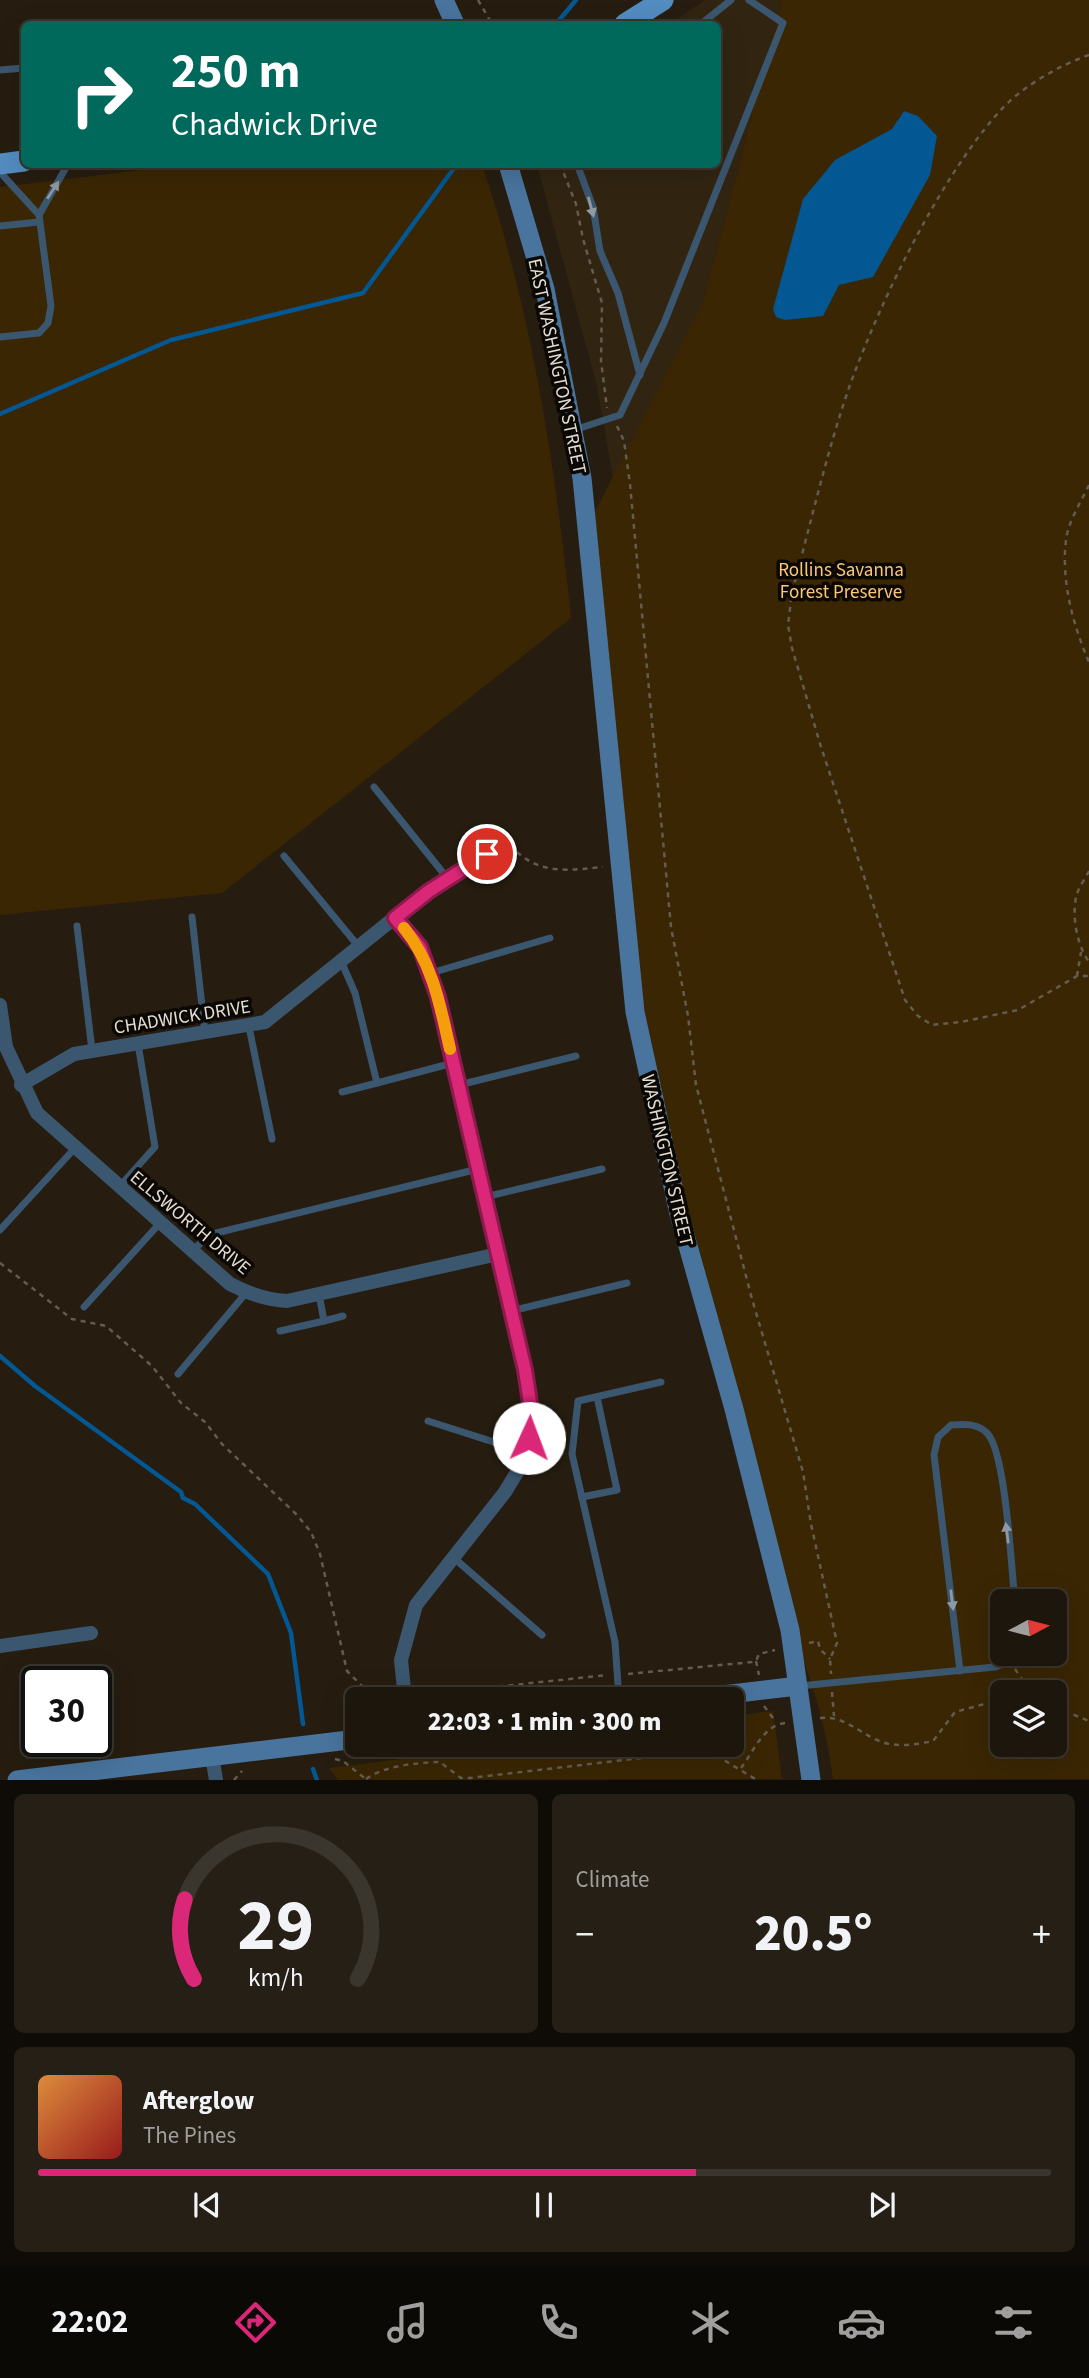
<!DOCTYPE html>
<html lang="en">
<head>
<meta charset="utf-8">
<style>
  :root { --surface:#1c160c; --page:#251f15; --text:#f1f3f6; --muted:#a09f9d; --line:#3a352d; --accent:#db2777 }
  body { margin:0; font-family:"Source Sans 3",sans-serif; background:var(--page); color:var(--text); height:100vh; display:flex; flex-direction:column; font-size:26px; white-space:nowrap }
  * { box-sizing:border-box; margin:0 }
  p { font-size:23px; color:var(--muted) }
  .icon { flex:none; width:38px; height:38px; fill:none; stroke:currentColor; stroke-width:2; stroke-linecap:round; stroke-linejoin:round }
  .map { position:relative; height:1780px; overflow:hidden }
  .side { display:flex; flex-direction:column; gap:14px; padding:14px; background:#0f0c07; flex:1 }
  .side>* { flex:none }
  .top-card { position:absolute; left:21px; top:21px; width:700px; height:147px; border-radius:10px; box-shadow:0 7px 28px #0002,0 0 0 2px var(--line); background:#00695c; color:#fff; overflow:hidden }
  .needle { width:46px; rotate:83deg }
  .fabs { position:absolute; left:990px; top:1589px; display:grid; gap:14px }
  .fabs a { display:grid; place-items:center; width:77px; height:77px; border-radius:10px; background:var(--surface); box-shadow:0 7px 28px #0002,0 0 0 2px var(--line); font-size:35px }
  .speed { position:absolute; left:21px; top:1666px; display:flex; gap:14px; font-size:35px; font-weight:700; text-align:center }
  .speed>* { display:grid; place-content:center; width:91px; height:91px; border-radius:50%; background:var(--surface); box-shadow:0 7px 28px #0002,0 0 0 2px var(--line); line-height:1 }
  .speed .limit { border:4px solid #111; border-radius:10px; background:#fff; color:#111 }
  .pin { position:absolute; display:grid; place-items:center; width:60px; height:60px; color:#fff; margin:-30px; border:4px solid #fff; border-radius:50%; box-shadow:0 2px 7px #0007 }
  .me { position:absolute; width:77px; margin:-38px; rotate:2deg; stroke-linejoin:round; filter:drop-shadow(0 0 5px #0008) }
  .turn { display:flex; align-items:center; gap:24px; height:147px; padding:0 35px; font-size:32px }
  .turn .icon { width:91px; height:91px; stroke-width:2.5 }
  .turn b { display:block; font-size:49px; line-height:60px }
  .big { font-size:52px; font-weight:800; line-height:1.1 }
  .side .tile { flex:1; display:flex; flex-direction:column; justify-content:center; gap:10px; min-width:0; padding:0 24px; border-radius:10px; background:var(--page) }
  .side .dial { align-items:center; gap:0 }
  .dial svg { height:182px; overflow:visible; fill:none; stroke:var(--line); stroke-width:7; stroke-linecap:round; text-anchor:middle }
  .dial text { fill:var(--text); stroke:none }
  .song { display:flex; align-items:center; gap:21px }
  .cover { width:84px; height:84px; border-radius:10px; background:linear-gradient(135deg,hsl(30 70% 55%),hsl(0 70% 35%)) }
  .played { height:7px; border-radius:4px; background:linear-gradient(90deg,var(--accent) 65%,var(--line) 65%) }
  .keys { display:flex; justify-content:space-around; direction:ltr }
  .heat { display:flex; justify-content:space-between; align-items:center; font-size:38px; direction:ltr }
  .side .tiles { flex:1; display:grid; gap:14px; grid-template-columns:1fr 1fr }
  .tile:last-child { grid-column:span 2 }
  .trip { position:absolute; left:345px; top:1687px; width:399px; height:70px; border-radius:10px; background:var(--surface); box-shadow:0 7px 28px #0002,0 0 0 2px var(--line); font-weight:800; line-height:70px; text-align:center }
  .tabs { display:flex; height:112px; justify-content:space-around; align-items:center; background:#0b0905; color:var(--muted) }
  .tabs .icon { width:49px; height:49px }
  .tabs .active { color:var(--accent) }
  .tabs b { font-size:32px; color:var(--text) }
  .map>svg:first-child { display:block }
  .built { fill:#312512 }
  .green { fill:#3a2603; fill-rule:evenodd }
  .water { fill:#035792 }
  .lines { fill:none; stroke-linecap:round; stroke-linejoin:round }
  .stream { stroke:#035792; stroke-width:4.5 }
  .path { stroke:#645c51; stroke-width:2.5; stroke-dasharray:5 5; stroke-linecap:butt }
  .lane { stroke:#3b566f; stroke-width:7 }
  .street { stroke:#3b566f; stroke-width:14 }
  .secondary { stroke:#49749d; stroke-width:19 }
  .primary { stroke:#538cc1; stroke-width:21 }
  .oneway { fill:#8e99a2 }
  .route-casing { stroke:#8e194d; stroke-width:18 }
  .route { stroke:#db2777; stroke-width:12 }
  .slow { stroke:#f59e0b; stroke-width:12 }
  .labels { text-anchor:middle; stroke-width:7; stroke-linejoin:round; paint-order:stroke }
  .street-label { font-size:19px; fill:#e2dcd4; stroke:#0b0804 }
  .park-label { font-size:19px; fill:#fdc774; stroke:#0b0804 }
</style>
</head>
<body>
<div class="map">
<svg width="1089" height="1780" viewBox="0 0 1089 1780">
  <rect width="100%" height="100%" fill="#261d10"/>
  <path class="built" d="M705,0H782L703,302L613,478L597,386L537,165L718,164V24H670Z"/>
  <g class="green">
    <path d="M782,0H1089V1779H833C826,1727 813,1678 790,1630L635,1012L586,529L703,302ZM1003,1601H1055V1654H1003ZM1003,1692H1055V1745H1003Z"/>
    <path d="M193,164L482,165C532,311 555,465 571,618L222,893L0,915V187Z"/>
    <path d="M773,1711L782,1779L338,1780L329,1768L512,1745H732V1716Z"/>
  </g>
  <path class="water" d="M904,111L918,116L937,136L930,175L873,277L839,285L823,316L785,320L776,317L773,309L803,199L835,160L892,129Z"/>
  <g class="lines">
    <g class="stream">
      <path d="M556,24L576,0"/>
      <path d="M0,414L171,340L363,293L457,164"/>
      <path d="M0,1356L35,1386L181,1492L183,1498L195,1504L268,1574L291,1633L303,1724"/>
      <path d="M313,1769L317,1780"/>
    </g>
    <g class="path">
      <path d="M478,0L492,24"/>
      <path d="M1089,55C1058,66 1021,87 999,112C940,178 882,298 851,382C827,450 811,523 792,592L788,625L792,648L821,747L905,1000L918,1016L932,1025L961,1022L1018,1010L1077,976H1089"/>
      <path d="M560,164L576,204L583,239L602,303L601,361L607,408"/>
      <path d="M617,426L624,441L630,484L671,927L688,1016L696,1085L752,1299L803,1472L811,1524L837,1643L830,1659L831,1674"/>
      <path d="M1089,485C1081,502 1068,522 1066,540C1061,581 1073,625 1089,662"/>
      <path d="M517,852C542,875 571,870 603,867"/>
      <path d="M1089,871C1085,879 1078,888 1076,897C1072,918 1077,945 1089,962"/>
      <path d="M1077,976L1081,952"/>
      <path d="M0,1263L72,1319L106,1326L152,1366L181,1403L205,1422L222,1444L296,1514L311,1532L320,1554L347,1671L375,1699"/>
      <path d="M809,1643L818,1641L820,1649L830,1659"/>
      <path d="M756,1661L759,1675"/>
      <path d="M1015,1669L1031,1692"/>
      <path d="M628,1674L752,1662L756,1661L759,1654L775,1650"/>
      <path d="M832,1692L834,1716"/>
      <path d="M419,1695L607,1675"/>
      <path d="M764,1706L776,1722"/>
      <path d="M1055,1707L1089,1721"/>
      <path d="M820,1718C842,1715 857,1731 877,1740C894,1748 915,1745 933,1741L955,1712L1003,1699"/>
      <path d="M335,1759L343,1761L367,1780"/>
      <path d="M741,1768C754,1751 763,1725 786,1723"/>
      <path d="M366,1779C386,1765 417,1763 440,1762L461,1778H470L684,1753L717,1756L757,1780"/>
      <path d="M234,1780L242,1771"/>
    </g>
    <g class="lane">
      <path d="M701,24L731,0"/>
      <path d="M0,70L24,68"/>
      <path d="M577,164L593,207L600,251L618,293L640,375"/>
      <path d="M0,172L39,215"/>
      <path d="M0,226L39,222"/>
      <path d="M0,337L39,333L48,323L51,306L39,215L68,164"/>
      <path d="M574,430L620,415L664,323L783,23L749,0"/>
      <path d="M374,787L448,879"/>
      <path d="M284,856L359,947"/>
      <path d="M192,917L205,1033"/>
      <path d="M77,926L92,1050"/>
      <path d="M341,961L355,993L377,1083L453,1063"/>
      <path d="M431,973L550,938"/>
      <path d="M249,1027L272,1139"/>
      <path d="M459,1085L576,1056"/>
      <path d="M342,1092L377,1083"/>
      <path d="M119,1187L155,1147L138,1044"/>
      <path d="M485,1197L602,1169"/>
      <path d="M0,1230L75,1148"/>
      <path d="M193,1251L208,1235L478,1169"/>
      <path d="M84,1307L160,1223"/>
      <path d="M511,1311L627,1283"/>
      <path d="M324,1321L343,1316"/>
      <path d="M280,1331L324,1321L319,1294"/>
      <path d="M178,1374L246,1293"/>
      <path d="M428,1421L525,1452"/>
      <path d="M582,1497L617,1490L597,1397"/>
      <path d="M454,1558L542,1635"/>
      <path d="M960,1671L934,1455L938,1437L951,1425C964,1424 977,1423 987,1433C1006,1452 1011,1568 1015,1601"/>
      <path d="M799,1686L995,1667L1010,1662L1016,1654"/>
      <path d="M619,1699L615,1642L572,1454L578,1401L661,1382"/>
    </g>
    <g class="street">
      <path d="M395,918L420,947L438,997L525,1370L531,1409L529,1438L522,1464L505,1492L416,1605L401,1660L405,1699"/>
      <path d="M0,1005L6,1047L37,1113L230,1284C249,1294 266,1300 287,1301L498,1254"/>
      <path d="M21,1085L74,1054L265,1022L429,890L507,842"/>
      <path d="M0,1646L91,1633"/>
      <path d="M212,1756L216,1780"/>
    </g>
    <g class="secondary">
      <path d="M444,0L455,24"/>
      <path d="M508,164L545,289L582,478L635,1012L679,1214L734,1409L790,1630L811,1780"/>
      <path d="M689,1699L798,1686"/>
      <path d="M17,1780L357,1739"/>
    </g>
    <g class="primary">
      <path d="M625,24L663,0"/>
      <path d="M0,164L24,161"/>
    </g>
  </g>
  <defs><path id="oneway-solid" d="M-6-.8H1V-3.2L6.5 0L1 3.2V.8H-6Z" transform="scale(1.75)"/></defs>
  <g class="oneway">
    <use href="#oneway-solid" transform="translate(53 190) rotate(-57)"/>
    <use href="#oneway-solid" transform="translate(591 207) rotate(75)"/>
    <use href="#oneway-solid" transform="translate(1007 1533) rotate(-97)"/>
    <use href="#oneway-solid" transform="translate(952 1600) rotate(83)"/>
  </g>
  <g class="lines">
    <defs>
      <path id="route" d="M487,854L429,891L395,918L420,947L438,997L525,1370L531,1409L529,1438"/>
    </defs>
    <use href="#route" class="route-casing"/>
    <use href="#route" class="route"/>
    <path class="slow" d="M404,928C433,964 440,1005 450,1049"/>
  </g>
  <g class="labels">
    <g class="street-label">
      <text transform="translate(558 366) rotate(78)" y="7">EAST WASHINGTON STREET</text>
      <text transform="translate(182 1016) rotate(-9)" y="7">CHADWICK DRIVE</text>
      <text transform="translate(668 1160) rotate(77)" y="7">WASHINGTON STREET</text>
      <text transform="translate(191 1222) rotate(40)" y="7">ELLSWORTH DRIVE</text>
    </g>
    <g class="park-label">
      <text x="841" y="576">Rollins Savanna<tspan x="841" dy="22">Forest Preserve</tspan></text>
    </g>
  </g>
</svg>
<div class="fabs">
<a><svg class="needle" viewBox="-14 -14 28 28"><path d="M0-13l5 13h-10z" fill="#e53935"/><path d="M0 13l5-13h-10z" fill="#a09f9d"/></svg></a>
<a><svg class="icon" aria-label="layers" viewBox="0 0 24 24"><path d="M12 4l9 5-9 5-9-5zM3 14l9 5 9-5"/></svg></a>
</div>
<div class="speed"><div class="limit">30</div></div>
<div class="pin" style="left:487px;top:854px;background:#d93025"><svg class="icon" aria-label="arrive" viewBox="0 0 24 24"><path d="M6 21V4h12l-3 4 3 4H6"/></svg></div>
<svg class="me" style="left:529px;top:1438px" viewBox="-20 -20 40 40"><circle r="19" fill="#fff"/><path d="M0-13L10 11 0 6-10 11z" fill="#db2777"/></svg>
<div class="trip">22:03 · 1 min · 300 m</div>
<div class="top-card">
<div class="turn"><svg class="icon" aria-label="right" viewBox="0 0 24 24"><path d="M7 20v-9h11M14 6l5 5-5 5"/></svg><div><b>250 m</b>Chadwick Drive</div></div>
</div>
</div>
<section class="side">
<div class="tiles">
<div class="tile dial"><svg viewBox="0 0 100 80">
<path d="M14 69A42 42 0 1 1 86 69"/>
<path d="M14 69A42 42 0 0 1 10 34" stroke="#db2777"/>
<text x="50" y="56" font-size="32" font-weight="700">29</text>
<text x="50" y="72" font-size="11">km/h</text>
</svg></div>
<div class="tile"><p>Climate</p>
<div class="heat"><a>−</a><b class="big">20.5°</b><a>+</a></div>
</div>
<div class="tile">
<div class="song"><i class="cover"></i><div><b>Afterglow</b><p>The Pines</p></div></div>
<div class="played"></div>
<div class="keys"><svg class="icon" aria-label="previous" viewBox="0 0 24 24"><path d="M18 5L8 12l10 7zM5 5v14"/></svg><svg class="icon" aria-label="pause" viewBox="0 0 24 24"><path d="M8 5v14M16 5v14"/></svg><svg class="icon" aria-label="next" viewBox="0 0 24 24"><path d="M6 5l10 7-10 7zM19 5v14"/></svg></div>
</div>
</div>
</section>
<nav class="tabs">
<b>22:02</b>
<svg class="icon active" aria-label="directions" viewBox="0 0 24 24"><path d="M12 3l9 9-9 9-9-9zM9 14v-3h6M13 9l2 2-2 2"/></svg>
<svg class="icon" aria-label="music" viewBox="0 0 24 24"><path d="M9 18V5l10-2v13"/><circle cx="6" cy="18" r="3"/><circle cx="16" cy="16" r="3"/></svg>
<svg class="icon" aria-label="phone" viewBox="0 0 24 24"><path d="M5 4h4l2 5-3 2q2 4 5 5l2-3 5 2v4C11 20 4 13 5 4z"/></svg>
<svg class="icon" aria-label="climate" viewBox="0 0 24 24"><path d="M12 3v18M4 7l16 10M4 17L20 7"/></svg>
<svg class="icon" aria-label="car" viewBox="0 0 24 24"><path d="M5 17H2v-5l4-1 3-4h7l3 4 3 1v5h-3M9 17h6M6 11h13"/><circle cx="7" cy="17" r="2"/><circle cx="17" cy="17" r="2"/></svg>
<svg class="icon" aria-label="filters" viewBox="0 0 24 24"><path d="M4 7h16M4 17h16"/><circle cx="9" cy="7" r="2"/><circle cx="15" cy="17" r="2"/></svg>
</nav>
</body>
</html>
